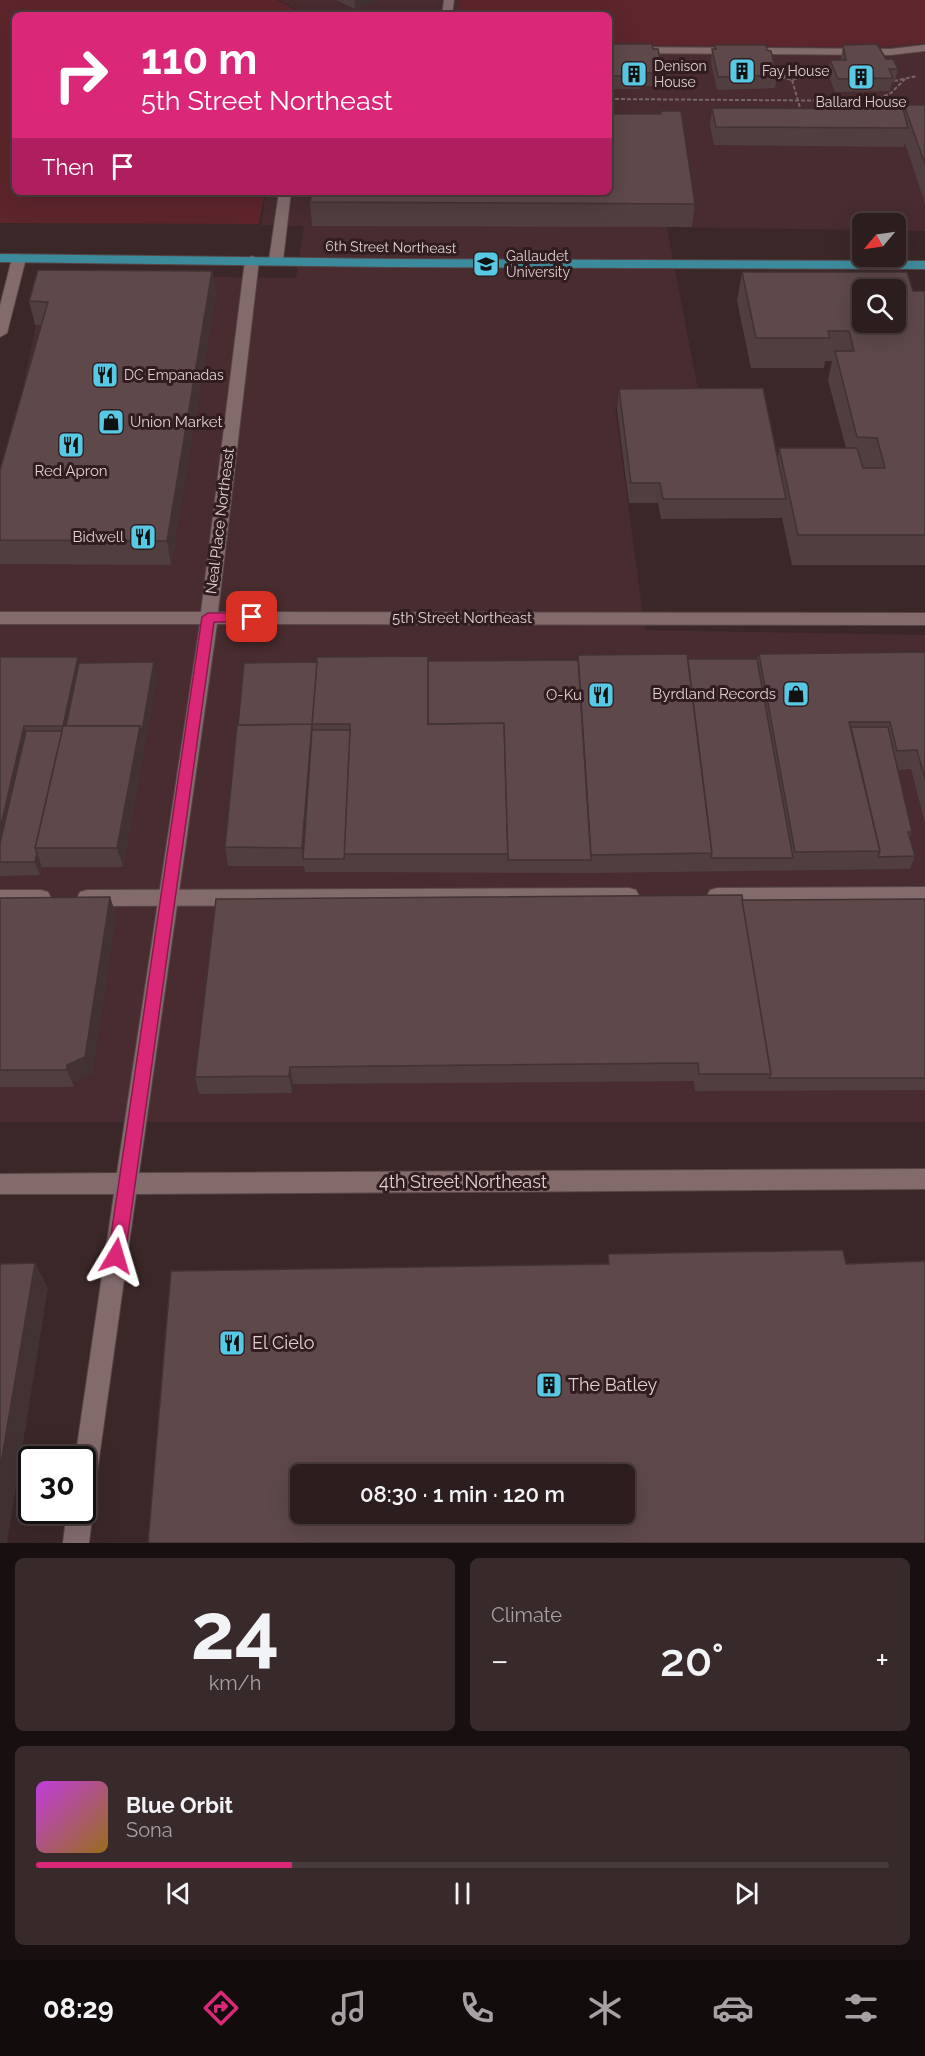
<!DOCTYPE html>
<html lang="en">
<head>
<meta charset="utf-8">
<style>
  :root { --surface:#2c1d1e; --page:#382a2b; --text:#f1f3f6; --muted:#a6a2a4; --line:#483b3c; --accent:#db2777 }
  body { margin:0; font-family:Raleway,sans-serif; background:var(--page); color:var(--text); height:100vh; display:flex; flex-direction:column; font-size:22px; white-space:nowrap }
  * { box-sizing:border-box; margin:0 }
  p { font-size:20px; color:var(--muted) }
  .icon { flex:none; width:33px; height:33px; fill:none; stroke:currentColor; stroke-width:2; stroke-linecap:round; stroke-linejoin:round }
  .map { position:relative; height:1543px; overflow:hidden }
  .sheet { display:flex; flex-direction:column; gap:15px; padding:15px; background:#181010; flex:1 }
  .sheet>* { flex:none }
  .top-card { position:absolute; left:12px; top:12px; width:600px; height:183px; border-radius:9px; box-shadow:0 6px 24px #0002,0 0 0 2px var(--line); background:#db2777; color:#fff; overflow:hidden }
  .needle { width:39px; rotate:241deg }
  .buttons { position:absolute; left:852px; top:213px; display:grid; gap:12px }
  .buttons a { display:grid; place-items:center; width:54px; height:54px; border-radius:9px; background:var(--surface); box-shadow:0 6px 24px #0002,0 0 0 2px var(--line); font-size:30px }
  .speed { position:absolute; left:18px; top:1446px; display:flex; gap:12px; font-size:30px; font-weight:700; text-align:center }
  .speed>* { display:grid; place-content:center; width:78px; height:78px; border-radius:50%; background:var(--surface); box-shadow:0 6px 24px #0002,0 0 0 2px var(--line); line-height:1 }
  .speed .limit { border:3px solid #111; border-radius:9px; background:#fff; color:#111 }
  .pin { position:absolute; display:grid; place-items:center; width:51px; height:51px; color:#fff; margin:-26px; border-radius:12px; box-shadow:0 3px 9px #0006 }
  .me { position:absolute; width:66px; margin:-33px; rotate:7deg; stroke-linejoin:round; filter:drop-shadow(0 0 4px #0008) }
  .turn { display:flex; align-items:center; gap:21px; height:126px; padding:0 30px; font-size:27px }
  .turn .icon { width:78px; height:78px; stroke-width:2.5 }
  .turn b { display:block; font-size:42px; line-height:51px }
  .then { display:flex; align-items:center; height:57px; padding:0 30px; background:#0003; gap:12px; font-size:22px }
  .big { font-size:45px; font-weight:600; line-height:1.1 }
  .sheet .tile { flex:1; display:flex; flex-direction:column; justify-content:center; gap:9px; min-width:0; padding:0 21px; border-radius:9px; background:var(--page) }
  .sheet .dial { align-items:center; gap:0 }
  .dial b { font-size:78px; line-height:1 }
  .song { display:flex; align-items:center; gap:18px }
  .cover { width:72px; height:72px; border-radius:9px; background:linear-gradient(135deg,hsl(290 70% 55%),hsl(40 70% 35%)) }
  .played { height:6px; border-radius:3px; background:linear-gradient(90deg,var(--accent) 30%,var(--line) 30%) }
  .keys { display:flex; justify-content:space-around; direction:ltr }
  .heat { display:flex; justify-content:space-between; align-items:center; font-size:33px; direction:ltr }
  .sheet .tiles { flex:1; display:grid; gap:15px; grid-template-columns:1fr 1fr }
  .tile:last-child { grid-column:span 2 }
  .trip { position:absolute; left:290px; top:1464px; width:345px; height:60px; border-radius:9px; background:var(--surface); box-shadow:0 6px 24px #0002,0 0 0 2px var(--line); font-weight:600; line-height:60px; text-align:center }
  .menu { display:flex; height:96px; justify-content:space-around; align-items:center; background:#120c0c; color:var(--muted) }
  .menu .icon { width:42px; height:42px }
  .menu .on { color:var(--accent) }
  .menu b { font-size:27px; color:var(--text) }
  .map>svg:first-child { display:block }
  .built { fill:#482c2f }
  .green { fill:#5d252c }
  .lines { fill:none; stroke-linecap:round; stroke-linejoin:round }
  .lane-casing { stroke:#574547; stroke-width:2 }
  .street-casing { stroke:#574547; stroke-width:2 }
  .primary-casing { stroke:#574547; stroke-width:2 }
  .path { stroke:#776566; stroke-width:2; stroke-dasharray:4 2; stroke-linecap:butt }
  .lane { fill:#836b6c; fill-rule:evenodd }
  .street { fill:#836b6c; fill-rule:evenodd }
  .primary { fill:#3c8b9c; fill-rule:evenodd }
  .wall { fill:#513e3f }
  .shaded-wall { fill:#423233 }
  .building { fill:#5e4849; stroke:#423233; stroke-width:1.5; fill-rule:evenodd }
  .route { fill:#db2777; stroke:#8e194d; stroke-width:1.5 }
  .labels { text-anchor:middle; stroke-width:6; stroke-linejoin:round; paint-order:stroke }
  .far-poi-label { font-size:14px; fill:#dfd1d2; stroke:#311d1f; text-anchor:start }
  .far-street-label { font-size:14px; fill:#dfd1d2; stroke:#311d1f }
  .poi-label { font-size:15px; fill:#dfd1d2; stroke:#311d1f; text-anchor:end }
  .street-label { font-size:15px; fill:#dfd1d2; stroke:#311d1f }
  .near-street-label { font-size:18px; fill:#dfd1d2; stroke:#311d1f }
  .near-poi-label { font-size:18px; fill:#dfd1d2; stroke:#311d1f; text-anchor:start }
</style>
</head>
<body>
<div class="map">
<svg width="925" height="1543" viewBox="0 0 925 1543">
  <rect width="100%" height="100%" fill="#3b2728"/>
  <path class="built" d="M279,0H925V231H896V224H862V230L667,227L701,406H615L645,630L925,635V1122H0V500L46,275L296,278L304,226L261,225L266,192H609V15H295L296,9Z"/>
  <g class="green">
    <path d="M0,0H277L296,10L295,15H15V192H265L259,224L0,223Z"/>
    <path d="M460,0H925V43L877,47L609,45V15H459Z"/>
  </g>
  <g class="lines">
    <defs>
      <g id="lane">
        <path d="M444,0H454L452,15H442Z"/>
        <path d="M925,45V51L890,55L609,53V47L890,49Z"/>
        <path d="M279,192H291L283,260L276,264L269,260Z"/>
        <path d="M19,254L26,258L7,333L0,337V306L12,258Z"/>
        <path d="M925,887V903L717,904L710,902L707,896L710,890L717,888Z"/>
        <path d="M629,888L636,890L639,896L636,902L629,904L87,906L80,904L77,898L80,892L87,890Z"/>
        <path d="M0,890H41L48,892L51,898L48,904L41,906H0Z"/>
      </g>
      <path id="street" d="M252,256L259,260L218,612L925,613V625L217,624L139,1173L925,1169V1189L136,1194L94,1494L90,1503L93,1510L89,1543H63L67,1510H82V1460H75L114,1194H0V1174L117,1173L200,624H0V612H201L245,260Z"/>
      <path id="primary" d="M0,254L392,259L925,261V269L392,267L0,262Z"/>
    </defs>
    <use href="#lane" class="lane-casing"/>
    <use href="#street" class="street-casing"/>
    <use href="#primary" class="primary-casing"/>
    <g class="path">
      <path d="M791,73L799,78L792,80L784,78L785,74Z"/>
      <path d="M792,80L801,111"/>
      <path d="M894,81L917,76"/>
      <path d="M609,99L873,101L891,93L905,79"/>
    </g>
    <use href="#lane" class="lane"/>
    <use href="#street" class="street"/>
    <use href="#primary" class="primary"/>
  </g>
  <g class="wall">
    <path d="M336,0H377L355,9Z"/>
    <path d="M609,44L653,49L663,73L662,86H641L640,89H609Z"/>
    <path d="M714,45L767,50L774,64L781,68L779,81L776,83L775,88L717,90L711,62L712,49H714Z"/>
    <path d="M843,45L886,59L898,69L895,82H892L890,91L835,92L828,73L830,60H841Z"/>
    <path d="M904,105H925V204L905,143L904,147L714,145L710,126L712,108L904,109Z"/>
    <path d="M661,111L695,204L692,227L312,226L310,202L660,114Z"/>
    <path d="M212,271L216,294L171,565L0,564V470L41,325H35L29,301Z"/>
    <path d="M742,272L913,291H925V565H792L782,518L661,519L658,503H629L617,409L619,389L778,458L779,448H846L828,380L832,361H825L824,368H751L737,301Z"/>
    <path d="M925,652V823L911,769L898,770L912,832L910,837L915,856L910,869L589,873L346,872H305L304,866H228L225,847L238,725L428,661L578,660V655L688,659H757L759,654Z"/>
    <path d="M0,657L79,663L157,676L123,867H42L40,875L0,876Z"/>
    <path d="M110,897L116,915L92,1074L74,1082V1087H0V898Z"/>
    <path d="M925,899V1090L695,1091L694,1081L293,1084L292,1093L199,1094L195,1077L742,900Z"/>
  </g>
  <g class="shaded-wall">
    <path d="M354,0H377L355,9Z"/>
    <path d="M781,68L779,81L776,83L777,75L776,72Z"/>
    <path d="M212,271L216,294L171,565L167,541Z"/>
    <path d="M78,657L83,677L71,731L63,726Z"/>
    <path d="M154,662L157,676L123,867L117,848L140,726Z"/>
    <path d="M312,724L314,744L304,859L302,848Z"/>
    <path d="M24,726L31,745L0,862V829Z"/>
    <path d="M37,853L42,867L40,875L35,862Z"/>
    <path d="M110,897L116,915L92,1074L74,1082V1087L67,1070V1065Z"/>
    <path d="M290,1067L293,1084L292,1093L289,1076Z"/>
    <path d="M35,1263L48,1288L7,1543H0V1469Z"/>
  </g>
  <g class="building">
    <path d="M609,44H652L653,49H658L663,73H641V76H609Z"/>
    <path d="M877,44L886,59H893L898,69H889L893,78L838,79L830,60H846L843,45Z"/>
    <path d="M714,45H766L767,50L771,51L774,64L781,68L776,72L777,75L718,77L712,49H716Z"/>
    <path d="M904,105H925V164Z"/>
    <path d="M712,108L903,109L908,128L716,127Z"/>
    <path d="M661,111H681L695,204L310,202L312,192H609V114H661Z"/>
    <path d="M38,270L212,271L167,541L0,540V470L48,302L29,301Z"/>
    <path d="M742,272H907L913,291H925V535H798L779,448H857L863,468H885L877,438L857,437L835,351H854L849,331H828L830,338H756ZM862,290H896V322H862Z"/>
    <path d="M763,388L786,499H663L660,483H631L619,389Z"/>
    <path d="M925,652V779L917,750L897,751L890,722H849L880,851L795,852L759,654Z"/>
    <path d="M687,654L712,853L591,855L578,655Z"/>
    <path d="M428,656V724L504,723L508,854H344L350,724H312L302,848L225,847L237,725L312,724L317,657Z"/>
    <path d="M0,657H78L63,726H24L0,829Z"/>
    <path d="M688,659H757L793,858H711L712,853Z"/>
    <path d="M578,660L591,860H508L504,723L428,724V661Z"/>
    <path d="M154,662L142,731L140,726H66L79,663Z"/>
    <path d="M317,662L312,724L238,725L244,663Z"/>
    <path d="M63,726H140L117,848H35Z"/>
    <path d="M851,727H888L912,832H908L915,856L878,857L880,851Z"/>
    <path d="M312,730H350L344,859H303Z"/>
    <path d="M26,731H62L35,848L37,853L35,862H0V843Z"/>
    <path d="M742,895L771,1074H699L698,1063L290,1067L289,1076L195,1077L216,899Z"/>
    <path d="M110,897L85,1057L67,1065V1070H0V898Z"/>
    <path d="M925,899V1078H769L771,1074L742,900Z"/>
    <path d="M843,1250L846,1264L925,1261V1543H148L171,1271L609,1264L608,1254ZM300,1474H624V1514H300Z"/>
    <path d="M35,1263L0,1469V1264Z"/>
  </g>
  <path class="route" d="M208,613H252L259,617L252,622H214L125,1256L122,1262L116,1264L110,1262L108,1256L202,617Z"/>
  <defs>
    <symbol id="building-square" viewBox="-11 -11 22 22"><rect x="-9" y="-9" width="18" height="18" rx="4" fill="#58c9e4" stroke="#311d1f"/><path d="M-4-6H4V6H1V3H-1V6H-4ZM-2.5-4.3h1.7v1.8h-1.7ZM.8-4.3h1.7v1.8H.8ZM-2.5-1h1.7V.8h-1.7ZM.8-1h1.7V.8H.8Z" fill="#111"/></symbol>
    <symbol id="university-square" viewBox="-11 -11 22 22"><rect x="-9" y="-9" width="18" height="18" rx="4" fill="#58c9e4" stroke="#311d1f"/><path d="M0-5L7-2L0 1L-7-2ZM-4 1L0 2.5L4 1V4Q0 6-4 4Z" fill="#111"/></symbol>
    <symbol id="restaurant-square" viewBox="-11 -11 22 22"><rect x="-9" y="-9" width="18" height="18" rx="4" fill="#58c9e4" stroke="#311d1f"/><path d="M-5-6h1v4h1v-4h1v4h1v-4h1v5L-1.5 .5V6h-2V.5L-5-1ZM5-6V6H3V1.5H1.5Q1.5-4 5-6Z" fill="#111"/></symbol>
    <symbol id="shop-square" viewBox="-11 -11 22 22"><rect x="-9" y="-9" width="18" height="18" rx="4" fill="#58c9e4" stroke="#311d1f"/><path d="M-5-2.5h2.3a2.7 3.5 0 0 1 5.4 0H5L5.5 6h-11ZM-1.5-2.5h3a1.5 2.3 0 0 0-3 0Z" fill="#111"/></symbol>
  </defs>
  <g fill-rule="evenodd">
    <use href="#building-square" x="727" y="56" width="30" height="30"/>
    <use href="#building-square" x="619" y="59" width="30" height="30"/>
    <use href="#building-square" x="846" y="62" width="30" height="30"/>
    <use href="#university-square" x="471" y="249" width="30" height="30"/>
    <use href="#restaurant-square" x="90" y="360" width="30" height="30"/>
    <use href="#shop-square" x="96" y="407" width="30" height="30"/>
    <use href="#restaurant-square" x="56" y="430" width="30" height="30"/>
    <use href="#restaurant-square" x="128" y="522" width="30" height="30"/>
    <use href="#shop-square" x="781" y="679" width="30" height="30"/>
    <use href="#restaurant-square" x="586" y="680" width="30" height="30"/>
    <use href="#restaurant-square" x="217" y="1328" width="30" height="30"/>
    <use href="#building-square" x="534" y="1370" width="30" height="30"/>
  </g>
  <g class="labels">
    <g class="far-poi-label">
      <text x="654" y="71">Denison<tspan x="654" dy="16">House</tspan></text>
      <text x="762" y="76">Fay House</text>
      <text x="861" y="107" text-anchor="middle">Ballard House</text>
      <text x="506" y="261">Gallaudet<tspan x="506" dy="16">University</tspan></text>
      <text x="124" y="380">DC Empanadas</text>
    </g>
    <g class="far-street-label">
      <text transform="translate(391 247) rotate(1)" y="5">6th Street Northeast</text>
    </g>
    <g class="poi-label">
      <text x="130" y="427" text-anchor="start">Union Market</text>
      <text x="71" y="476" text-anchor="middle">Red Apron</text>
      <text x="124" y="542">Bidwell</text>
      <text x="776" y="699">Byrdland Records</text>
      <text x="582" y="700">O-Ku</text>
    </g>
    <g class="street-label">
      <text transform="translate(220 521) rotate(-83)" y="5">Neal Place Northeast</text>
      <text x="462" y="623">5th Street Northeast</text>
    </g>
    <g class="near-street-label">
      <text x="463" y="1188">4th Street Northeast</text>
    </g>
    <g class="near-poi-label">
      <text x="252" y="1349">El Cielo</text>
      <text x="568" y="1391">The Batley</text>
    </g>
  </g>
</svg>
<div class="buttons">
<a><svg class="needle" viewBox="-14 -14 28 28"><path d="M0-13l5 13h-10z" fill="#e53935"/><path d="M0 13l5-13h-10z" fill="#a6a2a4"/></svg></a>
<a><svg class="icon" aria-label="search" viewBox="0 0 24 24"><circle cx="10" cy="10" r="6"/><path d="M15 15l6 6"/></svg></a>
</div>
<div class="speed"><div class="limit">30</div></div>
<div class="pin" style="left:252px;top:617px;background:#d93025"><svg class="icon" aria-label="arrive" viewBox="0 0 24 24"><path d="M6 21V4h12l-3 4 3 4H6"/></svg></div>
<svg class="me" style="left:116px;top:1256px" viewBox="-20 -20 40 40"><path d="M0-17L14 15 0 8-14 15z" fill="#db2777" stroke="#fff" stroke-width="4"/></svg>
<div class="trip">08:30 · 1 min · 120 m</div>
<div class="top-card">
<div class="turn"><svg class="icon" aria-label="right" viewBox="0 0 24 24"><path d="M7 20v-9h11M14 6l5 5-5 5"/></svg><div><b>110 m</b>5th Street Northeast</div></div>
<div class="then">Then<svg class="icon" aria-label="arrive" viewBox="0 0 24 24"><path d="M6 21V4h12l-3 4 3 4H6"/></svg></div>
</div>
</div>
<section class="sheet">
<div class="tiles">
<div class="tile dial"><b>24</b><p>km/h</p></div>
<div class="tile"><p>Climate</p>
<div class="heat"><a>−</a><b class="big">20°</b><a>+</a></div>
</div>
<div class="tile">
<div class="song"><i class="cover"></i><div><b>Blue Orbit</b><p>Sona</p></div></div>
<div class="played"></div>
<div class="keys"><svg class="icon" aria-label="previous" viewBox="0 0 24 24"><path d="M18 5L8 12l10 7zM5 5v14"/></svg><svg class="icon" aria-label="pause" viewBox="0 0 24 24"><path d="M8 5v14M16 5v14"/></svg><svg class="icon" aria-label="next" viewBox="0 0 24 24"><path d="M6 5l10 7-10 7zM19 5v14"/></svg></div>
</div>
</div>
</section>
<nav class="menu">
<b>08:29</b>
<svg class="icon on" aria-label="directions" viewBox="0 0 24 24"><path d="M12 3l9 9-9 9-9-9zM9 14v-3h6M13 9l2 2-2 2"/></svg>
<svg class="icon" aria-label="music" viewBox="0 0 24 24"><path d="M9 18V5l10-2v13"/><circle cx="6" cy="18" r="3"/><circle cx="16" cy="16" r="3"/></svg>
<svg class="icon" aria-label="phone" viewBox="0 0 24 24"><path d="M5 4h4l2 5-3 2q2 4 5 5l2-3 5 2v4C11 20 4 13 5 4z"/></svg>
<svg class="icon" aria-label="climate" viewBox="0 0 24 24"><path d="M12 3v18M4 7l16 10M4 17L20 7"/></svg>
<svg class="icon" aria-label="car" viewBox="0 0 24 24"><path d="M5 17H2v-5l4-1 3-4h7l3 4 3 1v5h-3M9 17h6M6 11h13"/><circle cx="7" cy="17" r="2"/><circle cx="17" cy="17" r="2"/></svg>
<svg class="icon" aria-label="filters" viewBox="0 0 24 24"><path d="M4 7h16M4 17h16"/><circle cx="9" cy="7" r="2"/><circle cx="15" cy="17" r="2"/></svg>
</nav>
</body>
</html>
